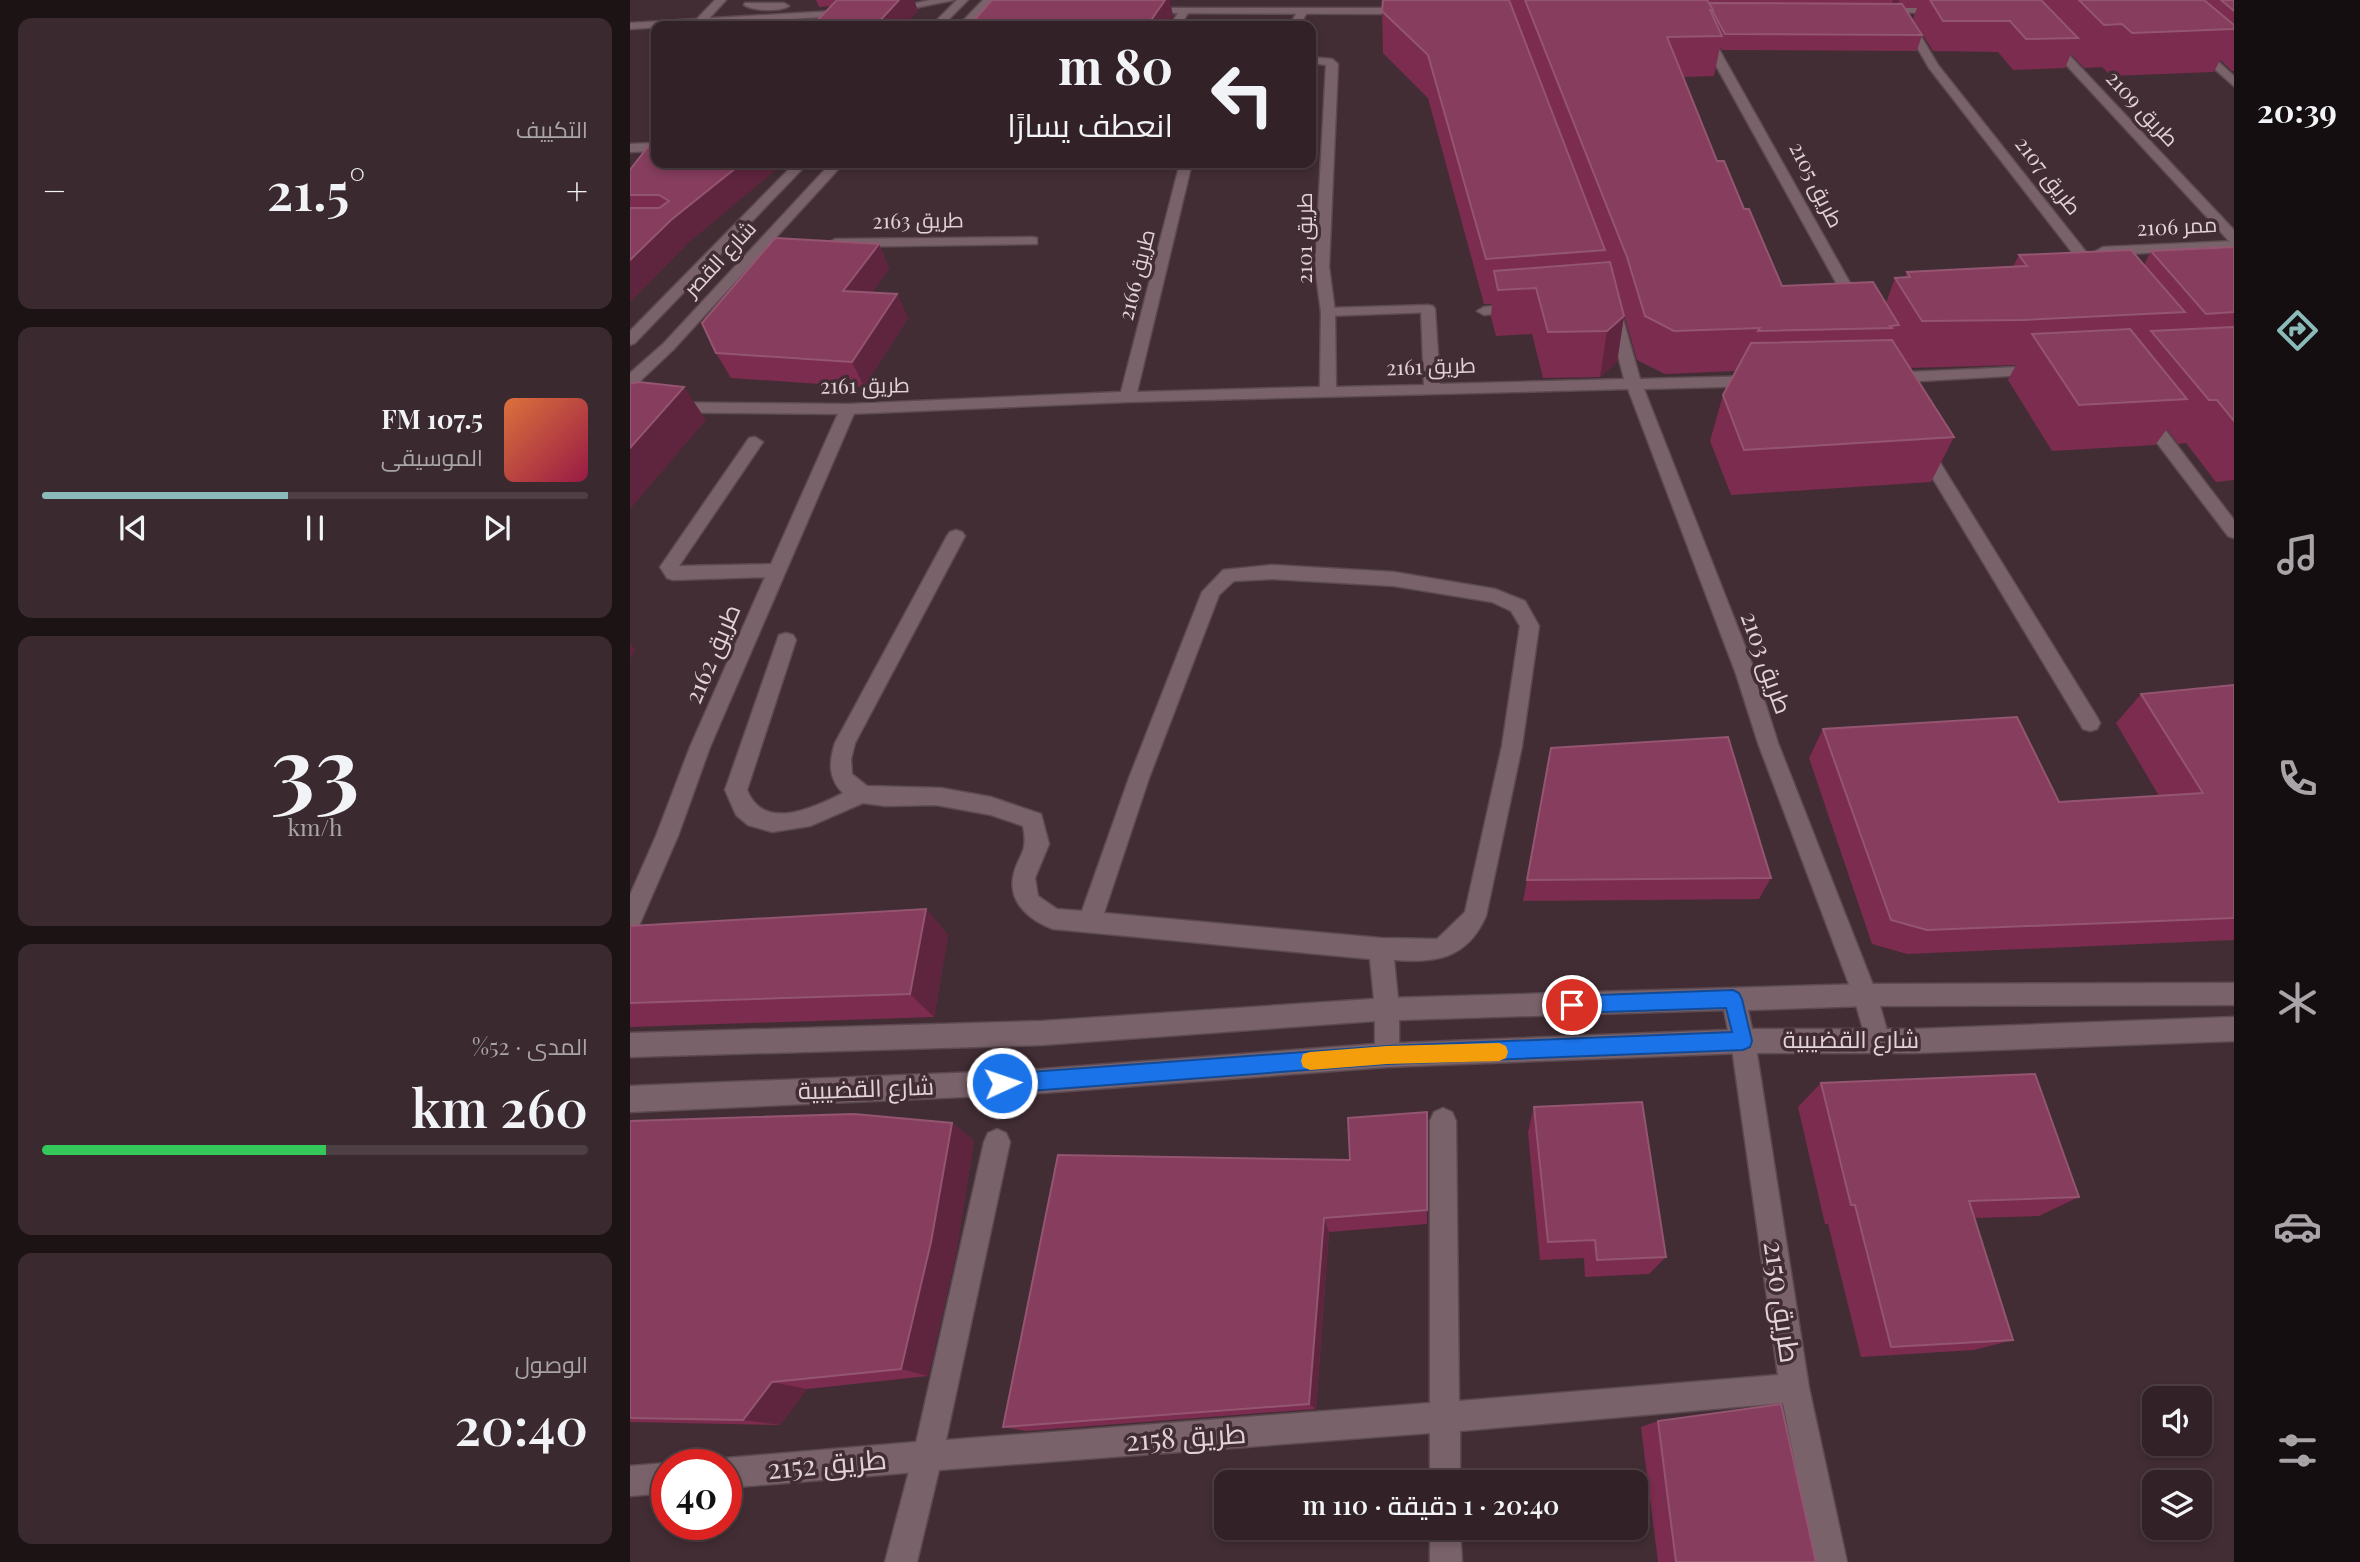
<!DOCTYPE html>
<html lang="ar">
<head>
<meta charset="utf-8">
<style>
  :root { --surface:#322227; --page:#3a2a2f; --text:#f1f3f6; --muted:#a8a4a7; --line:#4d3f44; --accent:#8bbbb9 }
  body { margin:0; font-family:"Playfair Display",Cairo,serif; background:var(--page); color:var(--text); direction:rtl; height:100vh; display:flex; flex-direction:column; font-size:26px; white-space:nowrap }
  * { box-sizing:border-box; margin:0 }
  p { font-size:23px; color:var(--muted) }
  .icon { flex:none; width:38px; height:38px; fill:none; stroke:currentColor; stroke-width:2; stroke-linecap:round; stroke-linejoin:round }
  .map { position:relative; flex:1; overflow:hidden; direction:ltr }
  .panel { display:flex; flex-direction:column; gap:18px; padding:18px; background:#1c1315; width:630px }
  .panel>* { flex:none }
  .guide { position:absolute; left:21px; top:21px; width:665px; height:147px; border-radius:14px; box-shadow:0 4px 10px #0003,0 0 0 2px var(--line); direction:rtl; background:#322227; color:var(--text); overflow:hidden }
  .controls { position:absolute; left:1512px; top:1386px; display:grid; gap:14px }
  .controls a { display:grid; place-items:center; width:70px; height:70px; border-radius:14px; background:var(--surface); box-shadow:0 4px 10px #0003,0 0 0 2px var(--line); font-size:35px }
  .speed { position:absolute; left:21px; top:1449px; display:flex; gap:14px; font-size:35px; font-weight:700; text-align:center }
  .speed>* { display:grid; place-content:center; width:91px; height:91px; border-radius:50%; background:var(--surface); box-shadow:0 4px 10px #0003,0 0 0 2px var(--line); line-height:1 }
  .speed .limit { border:10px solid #d22; background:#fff; color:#111 }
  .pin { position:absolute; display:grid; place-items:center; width:60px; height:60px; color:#fff; margin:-30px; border:4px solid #fff; border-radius:50%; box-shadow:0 2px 7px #0007 }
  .me { position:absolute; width:77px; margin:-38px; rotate:87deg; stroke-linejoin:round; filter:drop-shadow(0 0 5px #0008) }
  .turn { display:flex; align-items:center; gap:24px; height:147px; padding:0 28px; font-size:32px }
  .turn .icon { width:91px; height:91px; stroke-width:2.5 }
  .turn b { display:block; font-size:49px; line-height:60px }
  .big { font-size:52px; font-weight:600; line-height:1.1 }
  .panel .card { flex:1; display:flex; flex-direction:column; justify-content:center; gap:10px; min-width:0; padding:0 24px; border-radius:14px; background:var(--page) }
  .panel .dial { align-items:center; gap:0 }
  .dial b { font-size:91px; line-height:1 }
  .song { display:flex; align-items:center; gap:21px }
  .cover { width:84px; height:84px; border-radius:10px; background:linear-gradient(135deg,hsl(20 70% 55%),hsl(340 70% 35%)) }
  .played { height:7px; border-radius:4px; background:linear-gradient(90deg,var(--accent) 45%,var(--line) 45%) }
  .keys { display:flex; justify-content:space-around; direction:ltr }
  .heat { display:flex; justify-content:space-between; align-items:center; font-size:38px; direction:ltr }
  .charge { height:10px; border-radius:5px; background:linear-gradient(90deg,#34c759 52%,var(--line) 0) }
  .trip { position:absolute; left:584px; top:1470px; width:434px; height:70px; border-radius:14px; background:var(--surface); box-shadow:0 4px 10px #0003,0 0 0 2px var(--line); font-weight:600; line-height:70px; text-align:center; direction:rtl }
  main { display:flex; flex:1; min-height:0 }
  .tab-bar { display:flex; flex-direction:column; width:126px; justify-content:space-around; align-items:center; background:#140e10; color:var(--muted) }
  .tab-bar .icon { width:49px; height:49px }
  .tab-bar .active { color:var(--accent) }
  .tab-bar b { font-size:32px; color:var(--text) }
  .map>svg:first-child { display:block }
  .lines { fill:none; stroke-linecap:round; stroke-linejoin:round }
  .service-casing { stroke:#5c4a50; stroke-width:3 }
  .minor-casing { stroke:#5c4a50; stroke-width:3 }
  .tertiary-casing { stroke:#5c4a50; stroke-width:3 }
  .secondary-casing { stroke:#5c4a50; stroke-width:3 }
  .service { fill:#7a626a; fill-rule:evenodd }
  .minor { fill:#7a626a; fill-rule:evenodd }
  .tertiary { fill:#7a626a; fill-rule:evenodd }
  .secondary { fill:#7a626a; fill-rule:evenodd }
  .wall { fill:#7c2c4f }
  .shaded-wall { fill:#60253e }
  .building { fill:#863d5e; stroke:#945570; stroke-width:2 }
  .route { fill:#1a73e8; stroke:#114b97; stroke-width:2 }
  .slow { fill:#f59e0b }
  .labels { text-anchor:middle; stroke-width:7; stroke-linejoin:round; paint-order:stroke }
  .far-street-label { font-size:21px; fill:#e0d2d6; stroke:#422d34 }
  .street-label { font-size:24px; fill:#e0d2d6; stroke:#422d34 }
  .near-street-label { font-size:28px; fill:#e0d2d6; stroke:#422d34 }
</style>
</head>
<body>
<main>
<nav class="tab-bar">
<b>20:39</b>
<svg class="icon active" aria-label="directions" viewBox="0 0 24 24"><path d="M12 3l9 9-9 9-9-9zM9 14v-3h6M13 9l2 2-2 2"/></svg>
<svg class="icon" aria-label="music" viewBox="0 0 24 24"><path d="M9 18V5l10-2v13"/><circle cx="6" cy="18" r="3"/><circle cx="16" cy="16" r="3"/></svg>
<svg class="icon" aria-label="phone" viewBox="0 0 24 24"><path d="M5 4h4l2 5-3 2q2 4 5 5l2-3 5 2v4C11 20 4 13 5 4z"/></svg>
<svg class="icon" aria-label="climate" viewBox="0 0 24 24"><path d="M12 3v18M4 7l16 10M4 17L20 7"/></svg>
<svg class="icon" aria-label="car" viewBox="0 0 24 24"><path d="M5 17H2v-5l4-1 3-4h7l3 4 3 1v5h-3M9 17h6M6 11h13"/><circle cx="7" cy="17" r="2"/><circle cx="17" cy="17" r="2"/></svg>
<svg class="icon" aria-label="filters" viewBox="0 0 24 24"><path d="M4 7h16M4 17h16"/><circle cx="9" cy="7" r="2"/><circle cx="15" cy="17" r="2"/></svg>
</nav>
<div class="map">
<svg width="1604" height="1562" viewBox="0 0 1604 1562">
  <rect width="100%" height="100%" fill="#422d34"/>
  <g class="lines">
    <defs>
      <g id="service">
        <path d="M115,3H154L159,6C150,12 123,11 114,5Z"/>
        <path d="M551,8L560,10L550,26H540Z"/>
        <path d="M669,9L678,11L669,26H659Z"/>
        <path d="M1604,241V249L1473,255L1466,251L1473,247Z"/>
        <path d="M888,304L893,305L895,308L893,311L854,315L847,311L854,307Z"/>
        <path d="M798,305L803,306L805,309L803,312L698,316L691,312L698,308Z"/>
        <path d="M218,404L226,409L80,747L48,836L11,921L8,928L0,931V895L26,836L60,747L135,577L43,580L37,578L30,567L119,438L125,437L133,442L49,566L141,564L210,409Z"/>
        <path d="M326,530L332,532L335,536L225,743L221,759L222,774L237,786L311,788L361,797L411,814L419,844L405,878L408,896L427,909L452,911L499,778L572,592L593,570L642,565L764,572L865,589L895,601L909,626L892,746L856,916C837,959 806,963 764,960L769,1009L765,1017L757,1020L749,1017L745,1009L740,959L423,929C401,921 379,904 383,878C387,854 399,855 393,826L361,815L306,805L255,806L233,803L180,826L142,832L118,825L106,815L95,790L149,635L156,633L163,635L166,640L117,790C134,832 183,808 213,793C198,778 199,762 205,743L317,536L320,532ZM642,579L764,586L862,602L881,611L890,626L872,746L835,912L807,939L751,938L474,913L519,778L589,595L604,581Z"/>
        <path d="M298,1441L309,1445L313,1456L309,1467L298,1471L96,1488V1465H84L96,1458Z"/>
        <path d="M37,1463L42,1465H37V1493L0,1496V1466Z"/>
      </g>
      <g id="minor">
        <path d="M85,0H96L73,25H65V21Z"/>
        <path d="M1271,16H1279L1308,65L1472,272V278H1462L1299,68L1270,18Z"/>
        <path d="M1075,32L1081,35L1233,306L1231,309H1221L1219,306L1069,35Z"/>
        <path d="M1415,38H1423L1604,230V242L1599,241L1415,42Z"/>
        <path d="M1563,46H1571L1604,76V86L1563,50Z"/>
        <path d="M681,57L702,59L708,64L699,267L705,312L706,387L794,385L791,309L798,305L805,309L810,384L994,379L977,312L984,308L991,312L1010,379L1128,376L1136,381L1128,386L1014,389L1126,674L1148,743L1247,995L1260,1041L1257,1049L1248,1053L1239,1049L1223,995L1128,743L1106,674L998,389L498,402L218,414L0,412V402L218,404L491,392L550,163H562L507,392L690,387L691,312L685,267L696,65L681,63Z"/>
        <path d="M26,143V151L0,152V144Z"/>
        <path d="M402,237L407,238V244L205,247L198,243L205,239Z"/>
        <path d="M1408,366L1416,371L1414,374L1258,383L1250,378L1258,373Z"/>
        <path d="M1514,409L1520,410L1604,520V538L1598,536L1508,418L1506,414Z"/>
        <path d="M1292,442L1298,443L1467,717L1470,723L1467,729L1460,731L1453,729L1284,447Z"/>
        <path d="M1113,1029L1122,1033L1125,1041L1179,1388L1217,1562H1185L1153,1403L830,1431V1482H800V1433L309,1470L287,1562H255L283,1456L354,1142L358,1133L367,1129L376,1133L380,1142L316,1440L800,1403V1121L804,1112L813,1108L822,1112L826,1121L829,1401L1148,1375L1101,1041L1104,1033Z"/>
        <path d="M800,1528H830L832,1562H800Z"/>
      </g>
      <g id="tertiary">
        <path d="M300,0H324L260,13L255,10Z"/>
        <path d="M1245,5L1303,8L1308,11L1303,14L1241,10V6Z"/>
        <path d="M510,8H780L785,11L780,14L514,13L509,10Z"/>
        <path d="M221,10L225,11V15L0,29V23Z"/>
        <path d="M1604,983V1005L1235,1006L1118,1010L1122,1029H1286L1604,1017V1041L1286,1053H1113L757,1067L398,1094L0,1112V1086L398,1070L745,1044V1021L412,1045L0,1057V1033L412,1021L757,998L1235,984ZM1094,1010L1098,1030L769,1043V1020Z"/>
      </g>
      <g id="secondary">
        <path d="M327,0H338L312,26H301Z"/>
        <path d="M353,0H364L339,26H328Z"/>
        <path d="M165,163H178L5,343L0,345V331Z"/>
        <path d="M201,163H214L43,350L6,385L0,387V373L33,344Z"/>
      </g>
    </defs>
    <use href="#service" class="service-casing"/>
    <use href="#minor" class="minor-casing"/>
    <use href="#tertiary" class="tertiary-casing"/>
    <use href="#secondary" class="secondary-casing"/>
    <use href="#service" class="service"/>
    <use href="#minor" class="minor"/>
    <use href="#tertiary" class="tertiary"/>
    <use href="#secondary" class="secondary"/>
  </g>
  <g class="wall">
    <path d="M186,0H284L288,11L201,6L189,7Z"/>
    <path d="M753,0H1604V71H1602L1590,60L1584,72L1481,76L1472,67L1454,68L1441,54L1435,68L1383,70L1368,52L1303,51L1283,19L1287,8H1276L1274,6L1292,35L1287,51L1092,50L1090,47L1084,76L1053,77L1087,161L1114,209L1152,286L1256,303L1265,278L1275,277L1277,272L1383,267L1389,255L1514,265L1521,251L1604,247V480L1586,482L1556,443L1548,444L1537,429L1525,445L1422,451L1378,380L1386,365L1279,368L1324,437L1301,482L1101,495L1080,441L1093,395L1105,371L1035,374L1007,360L989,297L994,316L987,362L970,377L913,378L902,334L866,336L861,317L862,304H854L798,98L753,53L752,11Z"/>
    <path d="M26,139L56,245L0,302V170Z"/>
    <path d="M290,163H364L361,168Z"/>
    <path d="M249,244L259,269L242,292L267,294L278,318L234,387L101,378L86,353Z"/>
    <path d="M1604,685V940L1277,954L1242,944L1179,758L1193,729L1429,802L1529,796L1486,723L1511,694Z"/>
    <path d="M1141,878L1129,899L893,901L897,880Z"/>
    <path d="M296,909L318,935L304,1017L0,1027V926Z"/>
    <path d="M1191,1083L1449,1197L1409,1216L1344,1218L1383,1340L1344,1350L1231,1357L1198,1224H1195L1168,1107Z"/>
    <path d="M904,1107L1036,1257L1019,1274L955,1277L954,1258L910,1260L898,1132Z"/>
    <path d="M797,1112V1224L699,1232L686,1409L396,1431L373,1427L720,1160Z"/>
    <path d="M0,1121L322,1123L344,1141L326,1254L298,1376L177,1389L150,1425L0,1422Z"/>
    <path d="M1028,1421L1186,1562H1028L1011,1427Z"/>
  </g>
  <g class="shaded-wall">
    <path d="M242,0H284L288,11L274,26H245Z"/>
    <path d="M535,0H540L543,16L536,26H517Z"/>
    <path d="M1263,0H1269V2L1261,8Z"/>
    <path d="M112,163H154L56,245L0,302V260L41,220Z"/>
    <path d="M249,244L259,269L225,315L213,291Z"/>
    <path d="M267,294L278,318L234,387L222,362Z"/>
    <path d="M994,316L987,362L970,377L977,331Z"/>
    <path d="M54,387L76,420L0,509V448Z"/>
    <path d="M0,643L6,650L0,659Z"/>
    <path d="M296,909L318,935L304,1017L280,994Z"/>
    <path d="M322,1123L344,1141L326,1254L298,1376L271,1369Z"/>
    <path d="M694,1218L699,1232L686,1409L679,1404Z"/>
    <path d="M142,1382L177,1389L150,1425L113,1420Z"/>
  </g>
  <g class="building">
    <path d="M207,0H269L245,26H182Z"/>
    <path d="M362,0H535L517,26H339Z"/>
    <path d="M753,0H879L975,250L856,259L798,55L752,11Z"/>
    <path d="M895,0H1077L1083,10H1080L1092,36L1037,37L1087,161H1094L1114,209H1119L1152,286L1243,282L1269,325L1260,326L1262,328L1128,331L1130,328L1044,331L1015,316L997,257Z"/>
    <path d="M1300,0H1411L1448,38L1396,39L1380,21H1313Z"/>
    <path d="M1449,0H1574L1604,25V29L1502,33L1492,24L1474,25Z"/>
    <path d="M1591,0H1604V11Z"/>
    <path d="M1079,3L1272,4L1292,35L1095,34L1083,12V10Z"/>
    <path d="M24,139H26V163H112L41,220L0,260V208H29L39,201L29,195H0V170Z"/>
    <path d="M145,238L249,244L213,291L267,294L222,362L86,353L72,323Z"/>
    <path d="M1604,247V312L1576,314L1521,251Z"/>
    <path d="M1501,250L1555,312L1392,320L1292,321L1265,278L1280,277L1277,272L1397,266L1389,255Z"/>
    <path d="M980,262L994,316L977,331L918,332L906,288L868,290L864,271Z"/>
    <path d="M1604,327V421L1587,400H1579L1521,331Z"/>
    <path d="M1500,329L1557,399L1449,405L1402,334Z"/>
    <path d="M1262,340L1324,437L1114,450L1093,395L1121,343Z"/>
    <path d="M9,382L54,387L0,448V384Z"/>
    <path d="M1604,685V918L1297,930L1261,920L1193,729L1387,717L1429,802L1573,793L1511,694Z"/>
    <path d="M1098,737L1141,878L897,880L921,748Z"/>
    <path d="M296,909L280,994L0,1003V926Z"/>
    <path d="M1405,1074L1449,1197L1339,1201L1383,1340L1261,1347L1225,1205H1221L1191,1083Z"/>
    <path d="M1012,1102L1036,1257L967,1260L965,1240L918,1242L904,1107Z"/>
    <path d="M797,1112V1210L694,1218L679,1404L373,1427L428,1155L720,1160L718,1118Z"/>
    <path d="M224,1114L322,1123L301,1242L271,1369L142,1382L113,1420L0,1418V1121Z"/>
    <path d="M1151,1404L1186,1562H1046L1028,1421Z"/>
  </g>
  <path class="route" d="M1103,990L1109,993L1112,999L1122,1041L1120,1047L1113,1050L757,1064L372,1093L365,1090L362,1083L365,1077L372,1074L757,1046L1102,1032L1096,1008L942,1013L936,1011L933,1005L936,999L942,996Z"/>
  <path class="slow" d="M869,1043L876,1046L878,1052L876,1058L869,1061L757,1064L680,1070L673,1067L671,1061L673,1054L680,1052L757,1046Z"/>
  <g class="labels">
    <g class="far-street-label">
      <text transform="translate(1512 109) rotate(47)" y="7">طريق 2109</text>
      <text transform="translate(1418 176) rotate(52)" y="7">طريق 2107</text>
      <text transform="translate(1186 185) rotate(63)" y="7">طريق 2105</text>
      <text transform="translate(288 221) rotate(-1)" y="7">طريق 2163</text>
      <text transform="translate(1547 227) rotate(-3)" y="7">ممر 2106</text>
      <text transform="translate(675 238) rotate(-90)" y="7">طريق 2101</text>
      <text transform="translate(90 259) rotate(-47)" y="7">شارع القصر</text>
      <text transform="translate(507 275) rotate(-76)" y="7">طريق 2166</text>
      <text transform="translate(801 367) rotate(-2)" y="7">طريق 2161</text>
      <text transform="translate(235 386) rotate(-1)" y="7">طريق 2161</text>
    </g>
    <g class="street-label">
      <text transform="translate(83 654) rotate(-67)" y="8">طريق 2162</text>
      <text transform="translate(1136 663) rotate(70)" y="8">طريق 2103</text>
      <text x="1221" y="1048">شارع القضيبية</text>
      <text transform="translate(236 1089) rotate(-2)" y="8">شارع القضيبية</text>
    </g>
    <g class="near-street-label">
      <text transform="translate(1152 1302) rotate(82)" y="10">طريق 2150</text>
      <text transform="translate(556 1437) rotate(-4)" y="10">طريق 2158</text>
      <text transform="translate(197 1464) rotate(-5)" y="10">طريق 2152</text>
    </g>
  </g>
</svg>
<div class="controls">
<a><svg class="icon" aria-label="sound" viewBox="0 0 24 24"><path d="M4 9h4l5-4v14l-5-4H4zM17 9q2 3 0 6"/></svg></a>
<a><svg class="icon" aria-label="layers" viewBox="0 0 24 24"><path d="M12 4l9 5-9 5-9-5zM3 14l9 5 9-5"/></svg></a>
</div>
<div class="speed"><div class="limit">40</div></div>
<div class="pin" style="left:942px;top:1005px;background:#d93025"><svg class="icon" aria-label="arrive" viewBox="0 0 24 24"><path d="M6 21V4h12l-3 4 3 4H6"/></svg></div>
<svg class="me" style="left:372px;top:1083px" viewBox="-20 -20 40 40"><circle r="17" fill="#1a73e8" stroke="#fff" stroke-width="3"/><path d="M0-11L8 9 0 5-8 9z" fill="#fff"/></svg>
<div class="trip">20:40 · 1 دقيقة · 110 m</div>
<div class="guide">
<div class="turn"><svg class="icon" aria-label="left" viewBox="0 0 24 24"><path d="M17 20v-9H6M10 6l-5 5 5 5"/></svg><div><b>80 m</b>انعطف يسارًا</div></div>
</div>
</div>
<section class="panel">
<div class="card"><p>التكييف</p>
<div class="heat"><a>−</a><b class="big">21.5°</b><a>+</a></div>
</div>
<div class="card">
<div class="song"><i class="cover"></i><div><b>107.5 FM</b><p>الموسيقى</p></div></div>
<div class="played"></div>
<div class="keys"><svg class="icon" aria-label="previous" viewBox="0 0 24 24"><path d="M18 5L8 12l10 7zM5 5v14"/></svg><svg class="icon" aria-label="pause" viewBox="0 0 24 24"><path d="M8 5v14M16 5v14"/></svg><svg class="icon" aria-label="next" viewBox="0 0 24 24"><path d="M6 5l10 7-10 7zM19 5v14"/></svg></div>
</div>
<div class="card dial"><b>33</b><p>km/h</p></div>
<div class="card"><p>المدى · 52%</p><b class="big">260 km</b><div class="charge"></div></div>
<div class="card"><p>الوصول</p><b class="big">20:40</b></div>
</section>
</main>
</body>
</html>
